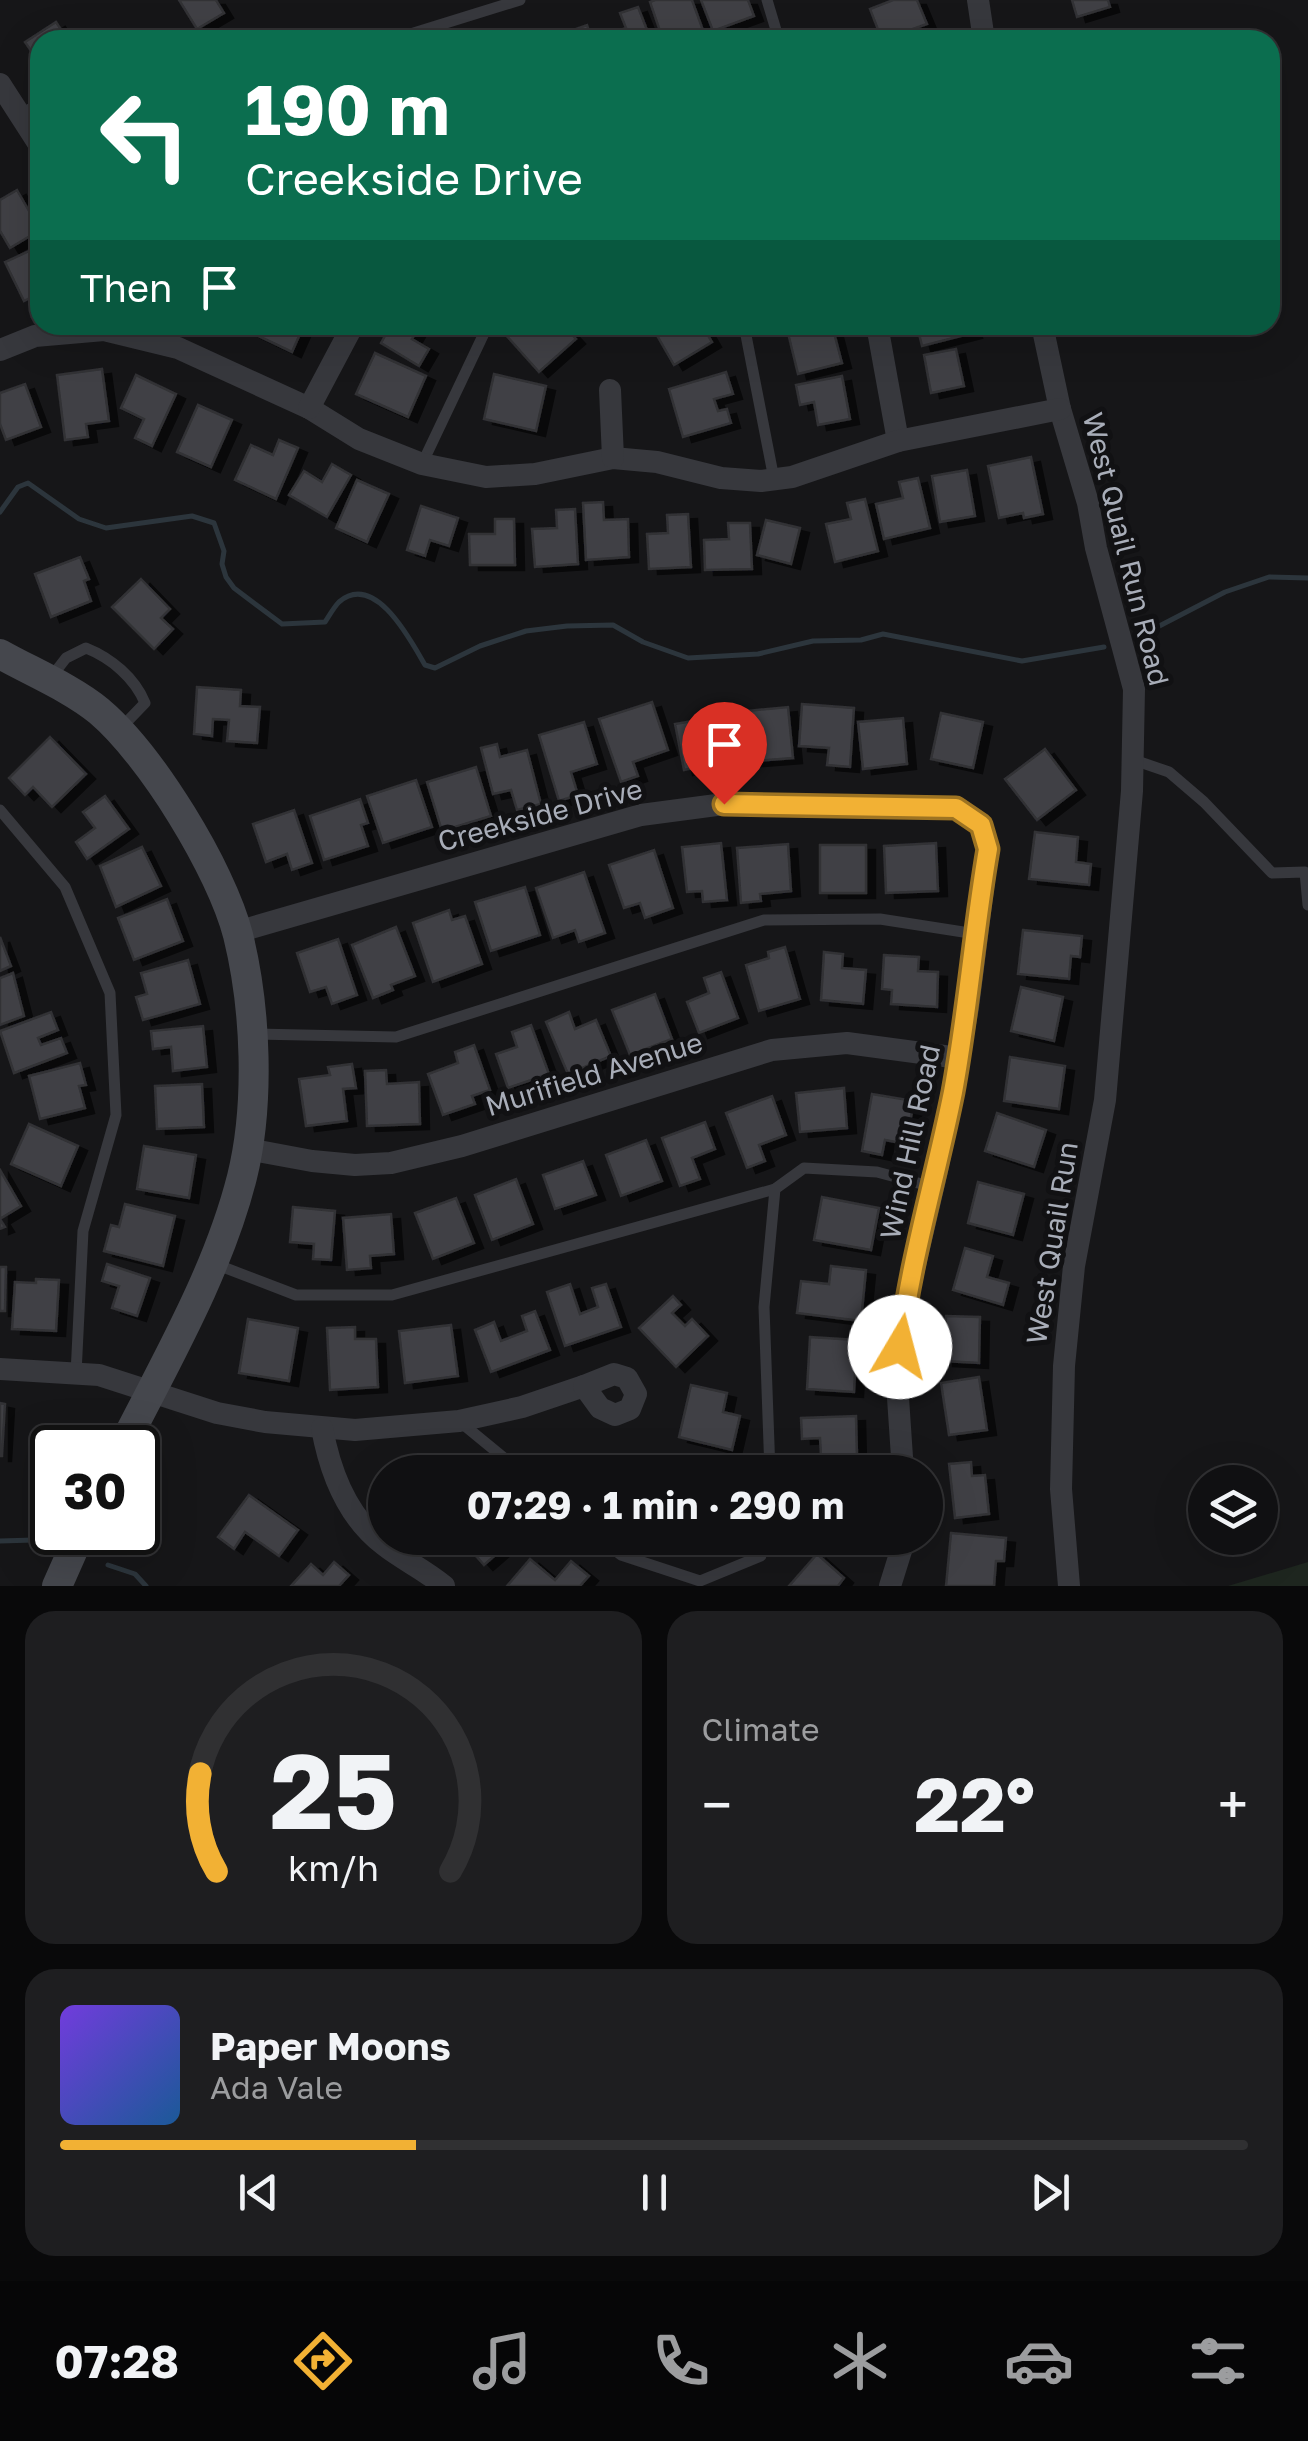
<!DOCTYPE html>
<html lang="en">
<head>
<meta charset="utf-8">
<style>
  :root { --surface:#101012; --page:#1e1e20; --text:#f1f3f6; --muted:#9c9d9f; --line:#303032; --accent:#f2b134 }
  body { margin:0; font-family:"Golos Text",sans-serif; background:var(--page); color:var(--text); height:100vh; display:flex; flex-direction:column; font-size:38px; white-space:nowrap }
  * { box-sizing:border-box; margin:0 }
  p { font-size:32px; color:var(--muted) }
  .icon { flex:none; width:55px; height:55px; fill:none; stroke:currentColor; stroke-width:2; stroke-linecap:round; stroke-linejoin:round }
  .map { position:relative; height:1586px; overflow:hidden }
  .sheet { display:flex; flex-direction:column; gap:25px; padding:25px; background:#09090a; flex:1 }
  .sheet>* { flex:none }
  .hud { position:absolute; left:30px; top:30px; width:1250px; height:305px; border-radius:30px; box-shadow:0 10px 40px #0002,0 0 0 2px var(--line); background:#0b6e4f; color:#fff; overflow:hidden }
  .buttons { position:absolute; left:1188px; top:1465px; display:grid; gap:20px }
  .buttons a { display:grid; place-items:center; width:90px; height:90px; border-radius:50%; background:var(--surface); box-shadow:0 10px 40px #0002,0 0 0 2px var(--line); font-size:50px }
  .speed { position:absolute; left:30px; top:1425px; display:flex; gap:20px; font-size:50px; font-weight:700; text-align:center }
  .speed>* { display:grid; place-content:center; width:130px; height:130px; border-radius:50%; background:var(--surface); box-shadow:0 10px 40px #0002,0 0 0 2px var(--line); line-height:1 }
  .speed .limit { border:5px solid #111; border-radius:15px; background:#fff; color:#111 }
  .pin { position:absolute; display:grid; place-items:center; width:85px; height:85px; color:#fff; margin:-102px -42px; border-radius:50% 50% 50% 0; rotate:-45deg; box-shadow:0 0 10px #0007 }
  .pin .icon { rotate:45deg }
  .me { position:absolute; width:110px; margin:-55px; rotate:8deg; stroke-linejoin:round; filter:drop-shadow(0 0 8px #0008) }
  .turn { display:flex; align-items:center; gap:35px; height:210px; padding:0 50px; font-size:45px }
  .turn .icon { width:130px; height:130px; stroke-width:2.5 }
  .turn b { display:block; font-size:70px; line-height:85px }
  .then { display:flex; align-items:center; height:95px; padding:0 50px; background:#0003; gap:20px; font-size:38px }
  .big { font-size:75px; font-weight:700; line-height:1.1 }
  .sheet .widget { flex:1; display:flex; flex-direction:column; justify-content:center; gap:15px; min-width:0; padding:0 35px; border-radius:30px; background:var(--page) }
  .sheet .dial { align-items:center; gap:0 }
  .dial svg { height:260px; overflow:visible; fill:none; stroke:var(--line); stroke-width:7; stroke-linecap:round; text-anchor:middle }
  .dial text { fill:var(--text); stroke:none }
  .song { display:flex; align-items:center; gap:30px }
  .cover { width:120px; height:120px; border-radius:15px; background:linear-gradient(135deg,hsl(260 70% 55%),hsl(210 70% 35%)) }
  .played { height:10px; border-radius:5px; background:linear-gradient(90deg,var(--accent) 30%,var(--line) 30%) }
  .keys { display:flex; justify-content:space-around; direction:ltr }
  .heat { display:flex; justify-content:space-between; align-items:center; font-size:55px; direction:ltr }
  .sheet .tiles { flex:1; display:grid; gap:25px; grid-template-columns:1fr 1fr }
  .widget:last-child { grid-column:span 2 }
  .trip { position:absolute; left:368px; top:1455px; width:575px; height:100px; border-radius:50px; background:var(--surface); box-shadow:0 10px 40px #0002,0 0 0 2px var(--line); font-weight:700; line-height:100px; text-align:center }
  .tab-bar { display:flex; height:160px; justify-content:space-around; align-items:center; background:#060607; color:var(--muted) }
  .tab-bar .icon { width:70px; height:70px }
  .tab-bar .active { color:var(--accent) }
  .tab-bar b { font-size:45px; color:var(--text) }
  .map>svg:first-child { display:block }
  .green { fill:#1e261f }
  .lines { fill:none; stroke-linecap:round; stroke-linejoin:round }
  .stream { stroke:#2c353c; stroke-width:5 }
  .building { fill:#404145; stroke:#303034; stroke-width:2.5; filter:url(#shadow) }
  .lane { stroke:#37383d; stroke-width:11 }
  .street { stroke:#37383d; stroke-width:22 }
  .secondary { stroke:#45474d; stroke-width:30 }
  .route-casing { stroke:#9d7322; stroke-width:25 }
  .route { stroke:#f2b134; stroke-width:18 }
  .labels { text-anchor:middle; stroke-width:10; stroke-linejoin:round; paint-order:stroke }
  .street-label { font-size:28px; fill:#a8adb8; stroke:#111113 }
</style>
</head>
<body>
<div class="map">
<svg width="1308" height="1586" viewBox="0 0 1308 1586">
  <defs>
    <filter id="shadow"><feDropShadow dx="9" dy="5" stdDeviation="0" flood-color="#0009"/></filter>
  </defs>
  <rect width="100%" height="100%" fill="#161618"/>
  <path class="green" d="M1308,1562V1586H1228Z"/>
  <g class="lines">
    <g class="stream">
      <path d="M0,512L18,487L28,483L79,519L106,528L192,516L214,523L224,551L222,564L226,577L234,588L282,624L325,622C329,616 334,607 339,602C375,571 411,641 425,665L435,668L480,646L526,631L567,626L613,625L643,642L688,658L758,654L813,641L861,640L883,634L1022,661L1104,647"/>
      <path d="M1140,636L1225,592L1269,577L1308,578"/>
      <path d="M0,1541L34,1540"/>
      <path d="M108,1565L135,1574L146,1586"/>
    </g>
  </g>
  <g class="building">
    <path d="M179,0H216L224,13L197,29Z"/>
    <path d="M655,0H692L704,33L685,40H663L650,2Z"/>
    <path d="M701,0H748L754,16L713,31Z"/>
    <path d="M893,0H917L927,24L882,40L870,9Z"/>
    <path d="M1072,0H1108L1110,7L1077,17Z"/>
    <path d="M638,7L651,40H611L609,34L626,28L620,13Z"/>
    <path d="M56,22L68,40H40V64L25,42Z"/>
    <path d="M587,25L592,40H548V39Z"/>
    <path d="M87,30L94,40H73Z"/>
    <path d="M17,190L40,230L10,248L0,231V200Z"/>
    <path d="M40,246V293L24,301L5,262Z"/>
    <path d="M256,325H304L292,352L252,333Z"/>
    <path d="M391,325H420L412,339L429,349L419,366L381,343Z"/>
    <path d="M515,325L526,335L534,325H563L576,339L539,372L505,334Z"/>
    <path d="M651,325H702L712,342L674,365Z"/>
    <path d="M802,325H832L842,363L798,374L787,329Z"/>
    <path d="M970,325L973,333L922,346L917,326Z"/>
    <path d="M956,349L964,386L931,393L924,355Z"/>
    <path d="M375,353L426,376L408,417L356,394Z"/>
    <path d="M102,369L109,421L86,424L88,437L65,440L57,375Z"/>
    <path d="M726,372L733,394L714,399L718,411L727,409L731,423L683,437L669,389Z"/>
    <path d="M494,374L546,386L536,431L484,419Z"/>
    <path d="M136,375L176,394L152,446L135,438L144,419L121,408Z"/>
    <path d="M842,376L850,419L818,425L814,402L800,405L796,385Z"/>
    <path d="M25,384L41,427L6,440L0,424V393Z"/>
    <path d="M198,405L232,420L211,467L177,452Z"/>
    <path d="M279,440L298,448L276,499L235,480L251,445L273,455Z"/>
    <path d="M1031,457L1043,514L1024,518L1023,513L999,518L988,466Z"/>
    <path d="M332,464L351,475L327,517L289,495L304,471L322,482Z"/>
    <path d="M967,470L975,516L940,522L932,476Z"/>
    <path d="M918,478L930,528L884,539L876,504L903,498L899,482Z"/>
    <path d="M357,480L389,494L367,542L336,528Z"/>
    <path d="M865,499L878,551L835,562L826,524L851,519L847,503Z"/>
    <path d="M603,502L604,520L628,519L629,557L586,560L583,503Z"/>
    <path d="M421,506L458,518L449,546L430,540L425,556L407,550Z"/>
    <path d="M575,509L578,564L535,567L532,529L557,528L556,510Z"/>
    <path d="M688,514L691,567L649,569L647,534L668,533L667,515Z"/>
    <path d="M495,519H514L515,565H470L469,534H495Z"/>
    <path d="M766,520L800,528L791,564L757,555Z"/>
    <path d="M728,523H750L752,569L705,570L704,540L729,539Z"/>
    <path d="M80,557L89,579L84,581L91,601L51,617L35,574Z"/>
    <path d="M141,579L170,609L161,618L173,629L154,649L112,607Z"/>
    <path d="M197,687L241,690L240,706L260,707L257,743L227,741L229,720L213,719L212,736L194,734Z"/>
    <path d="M652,702L668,750L633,762L638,776L621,782L599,719Z"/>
    <path d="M802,704L854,708L850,767L827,765L829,748L799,746Z"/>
    <path d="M788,707L793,758L741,762L736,712Z"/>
    <path d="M941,713L983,722L973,768L931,759Z"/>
    <path d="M716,717L724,762L684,770L675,724Z"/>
    <path d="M903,718L907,764L863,769L858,722Z"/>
    <path d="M584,722L597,764L571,772L578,795L559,801L539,735Z"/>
    <path d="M50,737L86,774L52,807L33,787L25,795L9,778Z"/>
    <path d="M497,744L500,757L527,750L541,804L517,810L511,790L493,794L481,748Z"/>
    <path d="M1045,749L1076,790L1037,820L1005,779Z"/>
    <path d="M476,767L491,816L442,831L427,782Z"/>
    <path d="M416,780L432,827L383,843L367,796Z"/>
    <path d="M105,796L129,829L87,859L76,842L95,828L83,812Z"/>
    <path d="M360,799L368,823L361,825L368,846L324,860L310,816Z"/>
    <path d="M294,810L312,863L292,870L287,854L266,862L253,824Z"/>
    <path d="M1035,832L1078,837L1076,862L1091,864L1089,885L1029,879Z"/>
    <path d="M721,843L727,900L703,902L702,891L687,892L682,847Z"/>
    <path d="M936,843L938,891L886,893L884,846Z"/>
    <path d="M788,844L791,891L760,894L761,901L741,903L737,848Z"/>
    <rect x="820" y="845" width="46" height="48"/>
    <path d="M142,847L161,886L116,907L100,866Z"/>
    <path d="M654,850L673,908L645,918L640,903L624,908L609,865Z"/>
    <path d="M584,872L605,933L579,942L575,930L553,938L536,888Z"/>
    <path d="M525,887L540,935L491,951L475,902Z"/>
    <path d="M167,899L183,941L134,960L118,918Z"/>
    <path d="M449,910L452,920L465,916L482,964L433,982L413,923Z"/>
    <path d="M396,927L415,976L391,985L393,990L373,998L352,945Z"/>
    <path d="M1023,930L1082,936L1080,957L1071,956L1069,979L1018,974Z"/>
    <path d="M0,937L11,966L0,971Z"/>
    <path d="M338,939L357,995L332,1004L326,987L310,992L297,953Z"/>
    <path d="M785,947L800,999L759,1011L746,965L769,958L768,952Z"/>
    <path d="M824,952L843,954L842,968L866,970L863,1004L821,1000Z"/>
    <path d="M884,955L919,957L918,971L938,972L937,1007L891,1004L892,990L882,989Z"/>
    <path d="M188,960L200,1004L143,1020L136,997L147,994L141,973Z"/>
    <path d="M721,972L738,1018L699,1033L687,1002L709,993L704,978Z"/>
    <path d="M13,973L24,1016L0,1025V978Z"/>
    <path d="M1021,987L1063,997L1054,1041L1011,1031Z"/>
    <path d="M655,994L672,1039L630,1055L612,1010Z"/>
    <path d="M51,1012L58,1030L38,1038L41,1045L61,1038L67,1053L14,1073L0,1031Z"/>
    <path d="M569,1012L575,1029L596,1020L611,1056L568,1074L546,1022Z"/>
    <path d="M531,1025L549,1074L508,1088L496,1054L517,1047L512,1032Z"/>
    <path d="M203,1026L207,1067L173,1071L171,1047L153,1049L151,1031Z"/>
    <path d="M474,1045L490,1090L472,1096L475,1104L443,1115L428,1074L458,1063L455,1052Z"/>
    <path d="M1010,1057L1065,1066L1059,1109L1004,1101Z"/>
    <path d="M80,1063L86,1085L79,1086L85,1108L40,1119L29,1076Z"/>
    <path d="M352,1064L356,1088L343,1089L347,1121L306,1126L299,1079L330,1075L328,1067Z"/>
    <path d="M386,1070L387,1084L419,1082L420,1124L367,1126L365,1071Z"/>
    <path d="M202,1084L204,1127L157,1129L155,1086Z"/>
    <path d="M844,1088L847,1128L800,1132L796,1093Z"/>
    <path d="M872,1094L914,1101L906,1144L885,1140L882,1155L862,1151Z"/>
    <path d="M772,1096L786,1135L759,1145L765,1161L747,1168L726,1113Z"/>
    <path d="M997,1113L1046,1130L1034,1167L985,1151Z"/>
    <path d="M705,1122L715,1149L692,1158L700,1179L680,1186L662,1138Z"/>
    <path d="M29,1124L78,1146L61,1186L11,1164Z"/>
    <path d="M646,1140L662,1181L621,1196L606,1155Z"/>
    <path d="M144,1146L196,1155L189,1198L137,1189Z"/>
    <path d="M583,1161L596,1195L555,1209L543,1175Z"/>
    <path d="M0,1170L21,1206L0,1219L5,1227L0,1229Z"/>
    <path d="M516,1179L533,1224L492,1240L475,1195Z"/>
    <path d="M978,1182L1024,1194L1013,1235L968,1223Z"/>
    <path d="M822,1197L879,1208L871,1250L814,1240Z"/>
    <path d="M456,1198L474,1243L433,1259L415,1213Z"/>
    <path d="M125,1204L175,1216L163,1266L104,1251L111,1225L119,1227Z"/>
    <path d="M293,1207L335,1211L331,1260L313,1259L314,1244L290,1242Z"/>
    <path d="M391,1214L394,1254L370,1256L371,1268L347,1270L343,1218Z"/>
    <path d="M965,1248L993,1256L987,1277L1009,1283L1003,1305L953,1290Z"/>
    <path d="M107,1264L150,1278L137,1316L112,1308L119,1286L102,1281Z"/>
    <path d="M831,1266L866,1270L861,1321L797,1313L801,1281L829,1284Z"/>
    <path d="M0,1267H6L5,1311H0Z"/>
    <path d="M36,1279L59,1280L56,1331L12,1329L15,1282L36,1283Z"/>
    <path d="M570,1284L580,1314L598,1307L592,1288L606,1284L621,1327L565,1346L547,1292Z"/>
    <path d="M673,1296L681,1305L672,1313L685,1326L692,1319L708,1336L676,1367L639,1328Z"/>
    <path d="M535,1311L550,1350L491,1372L475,1330L494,1322L501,1341L527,1331L522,1316Z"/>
    <path d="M946,1316L980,1317L979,1363L944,1361Z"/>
    <path d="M248,1319L298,1328L289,1381L239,1373Z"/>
    <path d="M451,1325L458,1376L405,1383L399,1331Z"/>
    <path d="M355,1327V1339H376L378,1387L330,1390L327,1328Z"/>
    <path d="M810,1337L857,1340L854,1392L807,1389Z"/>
    <path d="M979,1377L987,1430L949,1435L941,1383Z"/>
    <path d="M691,1385L727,1393L723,1412L740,1416L732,1450L679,1437Z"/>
    <path d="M0,1403L5,1404L2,1456H0Z"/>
    <path d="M856,1416L857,1456L821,1457L820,1438L802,1439L801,1418Z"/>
    <path d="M604,1456L605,1472H534V1458Z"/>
    <path d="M413,1458L435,1472H404Z"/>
    <path d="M689,1459L693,1472H635Z"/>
    <path d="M447,1462L463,1472H441Z"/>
    <path d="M971,1462L972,1476L985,1475L989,1514L955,1518L949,1464Z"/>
    <path d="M249,1495L298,1530L279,1556L245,1532L234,1549L218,1537Z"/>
    <path d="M951,1533L1006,1538L1004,1561H996L994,1586H946Z"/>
    <path d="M460,1538H515L484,1565Z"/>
    <path d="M817,1554L844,1578L838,1586H789Z"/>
    <path d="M530,1559L555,1580L571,1561L589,1576L580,1586H507Z"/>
    <path d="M334,1562L349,1575L339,1586H291L311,1564L323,1575Z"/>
  </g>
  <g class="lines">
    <g class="lane">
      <path d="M767,0L779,40"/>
      <path d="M391,40L520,0"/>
      <path d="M20,115L40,103"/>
      <path d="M744,325L774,479"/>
      <path d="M422,464L488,325"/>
      <path d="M49,680L66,658L86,648C111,658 135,678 145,703L119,730"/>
      <path d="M1134,760L1169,772L1204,802L1272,873L1305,872L1308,905"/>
      <path d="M0,810L65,887L110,993L116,1115L83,1231L76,1374"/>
      <path d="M256,1034L396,1037L764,920L880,919L976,934"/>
      <path d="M215,1264L296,1295H392L775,1189"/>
      <path d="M459,1421L521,1472"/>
      <path d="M770,1472L764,1307L775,1189L804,1168L877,1172L933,1187"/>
      <path d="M599,1538L621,1555L700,1581L761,1556L763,1538"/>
    </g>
    <g class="street">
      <path d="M978,0L984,40"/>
      <path d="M0,84L40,146"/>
      <path d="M877,325L898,441"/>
      <path d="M1042,325L1060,409L1088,503L1096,548L1134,689L1132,791L1105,1100L1074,1266L1064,1366L1061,1489L1069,1586"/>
      <path d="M0,350L35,336L104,330L178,348L309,408L359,439L422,464L486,477L535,474L613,458L657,462L721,478L761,481L792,477L898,441L1060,409"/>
      <path d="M610,390L613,458"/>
      <path d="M309,408L353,325"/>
      <path d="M237,932L641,815L724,804L956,808L981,825L988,849L968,1008L937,1171L904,1312L897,1383L903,1472"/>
      <path d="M247,1149L312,1161L355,1165L391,1163L462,1146L772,1050L847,1043L959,1058"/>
      <path d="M0,1369L99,1375L217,1413L265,1422L355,1430L459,1421L522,1407L584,1386"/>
      <path d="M614,1374L627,1378L636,1394L630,1409L615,1415L600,1408L584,1386Z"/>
      <path d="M322,1428C330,1472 347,1517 384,1545C403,1560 425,1570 444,1586"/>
      <path d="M890,1586L905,1538"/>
    </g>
    <g class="secondary">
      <path d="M0,654C32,672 71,688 99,711C151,755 221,869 238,935C256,1008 260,1104 242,1177C218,1272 166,1361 122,1448"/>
      <path d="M57,1586L81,1532"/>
    </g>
  </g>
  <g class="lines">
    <defs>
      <path id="route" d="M724,804L956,808L981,825L988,849C974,930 968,1011 953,1092C936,1177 910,1261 900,1347"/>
    </defs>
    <use href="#route" class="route-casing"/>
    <use href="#route" class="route"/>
  </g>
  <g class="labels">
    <g class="street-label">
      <text transform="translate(1126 549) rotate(76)" y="10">West Quail Run Road</text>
      <text transform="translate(540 815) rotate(-15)" y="10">Creekside Drive</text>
      <text transform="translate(594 1074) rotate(-17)" y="10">Murifield Avenue</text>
      <text transform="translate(910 1142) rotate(-78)" y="10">Wind Hill Road</text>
      <text transform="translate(1052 1243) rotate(-81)" y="10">West Quail Run</text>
    </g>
  </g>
</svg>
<div class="buttons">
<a><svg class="icon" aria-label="layers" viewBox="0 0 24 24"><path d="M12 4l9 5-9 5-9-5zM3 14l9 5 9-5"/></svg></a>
</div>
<div class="speed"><div class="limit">30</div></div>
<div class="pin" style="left:724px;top:804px;background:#d93025"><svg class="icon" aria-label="arrive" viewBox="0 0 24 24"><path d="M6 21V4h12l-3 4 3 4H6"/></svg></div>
<svg class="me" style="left:900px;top:1347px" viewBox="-20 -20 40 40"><circle r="19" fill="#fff"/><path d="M0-13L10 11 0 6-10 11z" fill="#f2b134"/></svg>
<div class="trip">07:29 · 1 min · 290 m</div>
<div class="hud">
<div class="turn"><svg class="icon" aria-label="left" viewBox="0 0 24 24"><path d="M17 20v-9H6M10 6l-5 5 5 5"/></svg><div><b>190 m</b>Creekside Drive</div></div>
<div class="then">Then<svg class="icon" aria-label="arrive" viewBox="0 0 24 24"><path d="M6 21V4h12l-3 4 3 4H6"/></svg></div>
</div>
</div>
<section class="sheet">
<div class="tiles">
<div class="widget dial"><svg viewBox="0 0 100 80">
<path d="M14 69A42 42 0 1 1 86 69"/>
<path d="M14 69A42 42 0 0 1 9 39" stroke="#f2b134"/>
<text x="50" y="56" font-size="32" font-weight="700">25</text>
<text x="50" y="72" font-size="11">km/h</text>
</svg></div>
<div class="widget"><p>Climate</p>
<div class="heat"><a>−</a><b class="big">22°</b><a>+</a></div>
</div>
<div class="widget">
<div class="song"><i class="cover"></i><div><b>Paper Moons</b><p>Ada Vale</p></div></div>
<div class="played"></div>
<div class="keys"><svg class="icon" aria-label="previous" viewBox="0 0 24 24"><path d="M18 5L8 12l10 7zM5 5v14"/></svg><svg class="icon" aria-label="pause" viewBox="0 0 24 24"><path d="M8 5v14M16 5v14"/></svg><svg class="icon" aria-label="next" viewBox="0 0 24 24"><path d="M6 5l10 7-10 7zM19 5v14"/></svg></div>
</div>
</div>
</section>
<nav class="tab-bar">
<b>07:28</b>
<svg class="icon active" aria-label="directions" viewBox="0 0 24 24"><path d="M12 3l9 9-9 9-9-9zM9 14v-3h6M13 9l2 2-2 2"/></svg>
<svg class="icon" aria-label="music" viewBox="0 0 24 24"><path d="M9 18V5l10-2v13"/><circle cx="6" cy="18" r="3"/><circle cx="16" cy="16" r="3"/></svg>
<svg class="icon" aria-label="phone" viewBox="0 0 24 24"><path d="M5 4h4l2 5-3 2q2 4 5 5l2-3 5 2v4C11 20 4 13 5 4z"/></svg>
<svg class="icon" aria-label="climate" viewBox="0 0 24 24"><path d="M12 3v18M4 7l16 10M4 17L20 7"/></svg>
<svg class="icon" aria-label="car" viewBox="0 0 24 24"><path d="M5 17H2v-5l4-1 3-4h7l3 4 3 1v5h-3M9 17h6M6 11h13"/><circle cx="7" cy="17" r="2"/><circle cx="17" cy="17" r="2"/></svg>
<svg class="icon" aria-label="filters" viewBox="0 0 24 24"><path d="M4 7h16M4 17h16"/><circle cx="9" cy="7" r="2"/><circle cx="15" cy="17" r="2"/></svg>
</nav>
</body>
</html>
